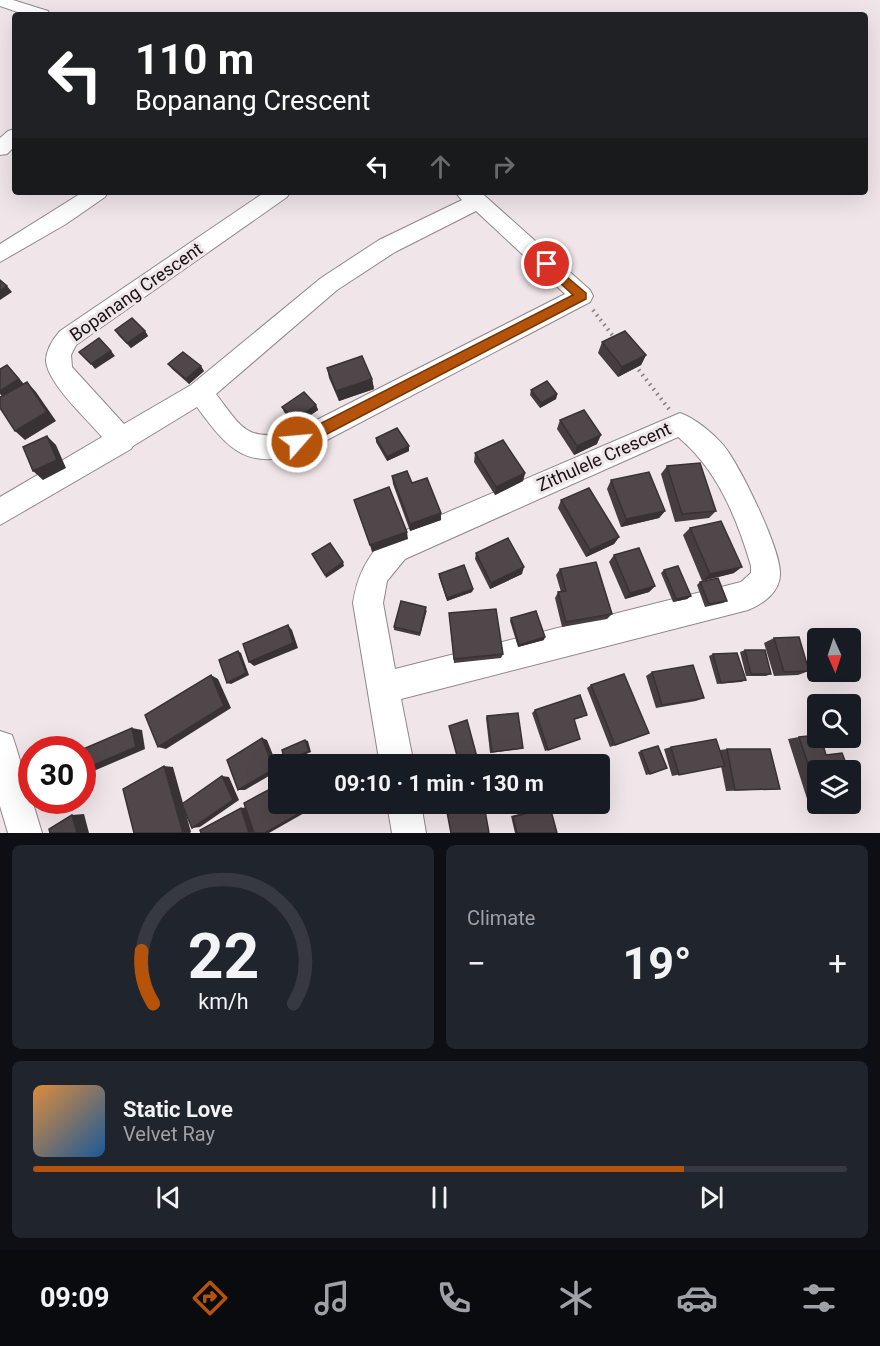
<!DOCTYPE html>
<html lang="en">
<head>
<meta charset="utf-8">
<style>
  :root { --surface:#171b24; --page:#20242c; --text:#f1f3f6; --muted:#9ea1a6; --line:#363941; --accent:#b45309 }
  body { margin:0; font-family:Roboto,sans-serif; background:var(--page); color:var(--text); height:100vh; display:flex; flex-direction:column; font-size:22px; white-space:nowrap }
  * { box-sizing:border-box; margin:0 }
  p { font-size:20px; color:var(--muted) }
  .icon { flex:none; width:33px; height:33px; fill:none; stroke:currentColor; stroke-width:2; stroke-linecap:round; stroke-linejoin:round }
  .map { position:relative; height:833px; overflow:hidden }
  .drawer { display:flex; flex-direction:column; gap:12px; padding:12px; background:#0d0f14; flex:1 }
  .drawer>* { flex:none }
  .top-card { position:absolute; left:12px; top:12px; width:856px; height:183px; border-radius:6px; box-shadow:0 6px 24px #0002; background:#202124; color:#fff; overflow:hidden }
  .needle { width:39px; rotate:177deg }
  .fabs { position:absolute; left:807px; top:628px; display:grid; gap:12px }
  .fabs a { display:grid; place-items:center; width:54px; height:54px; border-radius:6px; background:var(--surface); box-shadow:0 6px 24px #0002; font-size:30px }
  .speed { position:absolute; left:18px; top:736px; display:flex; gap:12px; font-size:30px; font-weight:700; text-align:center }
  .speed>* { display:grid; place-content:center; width:78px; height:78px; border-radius:50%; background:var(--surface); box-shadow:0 6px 24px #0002; line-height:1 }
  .speed .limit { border:9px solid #d22; background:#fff; color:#111 }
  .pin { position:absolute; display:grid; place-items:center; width:51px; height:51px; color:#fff; margin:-26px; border:3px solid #fff; border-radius:50%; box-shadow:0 2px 6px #0007 }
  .me { position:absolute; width:66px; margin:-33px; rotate:63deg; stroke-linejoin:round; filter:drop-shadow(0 0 4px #0008) }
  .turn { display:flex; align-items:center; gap:21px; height:126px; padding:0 24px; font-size:27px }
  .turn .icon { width:78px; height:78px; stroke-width:2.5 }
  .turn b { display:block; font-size:42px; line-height:51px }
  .lanes { display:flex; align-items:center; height:57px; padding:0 24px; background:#0003; justify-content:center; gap:30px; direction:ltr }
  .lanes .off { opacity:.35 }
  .big { font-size:45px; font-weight:700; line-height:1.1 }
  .drawer .tile { flex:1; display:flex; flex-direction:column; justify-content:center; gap:9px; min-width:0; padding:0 21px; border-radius:9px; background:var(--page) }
  .drawer .dial { align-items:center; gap:0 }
  .dial svg { height:156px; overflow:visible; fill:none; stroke:var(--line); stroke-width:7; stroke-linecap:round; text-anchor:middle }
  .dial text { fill:var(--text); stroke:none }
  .song { display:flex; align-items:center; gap:18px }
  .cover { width:72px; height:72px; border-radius:9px; background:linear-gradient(135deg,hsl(30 70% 55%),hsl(210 70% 35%)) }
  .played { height:6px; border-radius:3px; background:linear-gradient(90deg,var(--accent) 80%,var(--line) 80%) }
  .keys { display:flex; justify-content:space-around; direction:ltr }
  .heat { display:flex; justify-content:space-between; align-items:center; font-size:33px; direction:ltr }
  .drawer .tiles { flex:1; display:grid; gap:12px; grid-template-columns:1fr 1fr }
  .tile:last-child { grid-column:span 2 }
  .trip { position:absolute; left:268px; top:754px; width:342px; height:60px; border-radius:6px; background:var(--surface); box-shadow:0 6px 24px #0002; font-weight:700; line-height:60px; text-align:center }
  .menu { display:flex; height:96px; justify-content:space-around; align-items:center; background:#090b0e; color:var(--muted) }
  .menu .icon { width:42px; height:42px }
  .menu .on { color:var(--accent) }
  .menu b { font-size:27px; color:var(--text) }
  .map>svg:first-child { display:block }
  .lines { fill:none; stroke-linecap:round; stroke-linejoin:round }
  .minor-casing { stroke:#91878a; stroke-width:2 }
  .path { stroke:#857e80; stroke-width:4; stroke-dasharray:1.5 4.5; stroke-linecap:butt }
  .minor { fill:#fff; fill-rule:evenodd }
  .wall { fill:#453d40 }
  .shaded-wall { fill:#383234 }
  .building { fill:#50474a; stroke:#383234; stroke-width:1.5 }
  .route { fill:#b45309; stroke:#753606; stroke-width:1.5 }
  .labels { text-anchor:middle; stroke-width:6; stroke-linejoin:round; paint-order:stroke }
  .street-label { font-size:18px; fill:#161314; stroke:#f0e5e9 }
</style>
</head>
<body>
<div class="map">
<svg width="880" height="833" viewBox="0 0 880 833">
  <rect width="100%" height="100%" fill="#f0e5e9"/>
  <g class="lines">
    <defs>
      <g id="minor">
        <path d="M0,0H13L48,11L50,15H26L0,6Z"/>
        <path d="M15,129V146L7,154L0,155V138L8,131Z"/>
        <path d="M83,192H108L105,197L66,224L0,262V244Z"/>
        <path d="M265,192H290L287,197L76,345L71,355L72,367L124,424L191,385L321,278L379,240L462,200L455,192H480L485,196L590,290L593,296L590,302L306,451C248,472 229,451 197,407L133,446L131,449L0,525V497L102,437C87,419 48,384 46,361C46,350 53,339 60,331ZM476,211L565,294L293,432C246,442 242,428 216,394L337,290L395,252Z"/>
        <path d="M680,413C696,419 713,433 724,446C740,466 781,549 780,574C780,592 763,604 748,610L401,699L414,765H380L353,603C357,577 366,558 385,539ZM678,437C717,469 737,518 751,566V573L741,582L395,669L383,603L387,581L405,559Z"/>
        <path d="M0,731L12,735L16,747L42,833H8L0,806Z"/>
        <path d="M387,804H421L426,833H392Z"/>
      </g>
    </defs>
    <use href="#minor" class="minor-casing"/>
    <g class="path">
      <path d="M593,310L616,340"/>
      <path d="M635,365L669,409"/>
    </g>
    <use href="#minor" class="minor"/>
  </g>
  <g class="wall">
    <path d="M115,330L145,331L148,336L131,348L119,336Z"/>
    <path d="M602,342L646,355L641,365L618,377L598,353Z"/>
    <path d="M168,364L204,371L189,384L172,369Z"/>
    <path d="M327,368L372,379L374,389L339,401L329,378Z"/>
    <path d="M531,390L557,394L556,399L540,408L530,395Z"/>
    <path d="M316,405L318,410L296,425L284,412L282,407Z"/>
    <path d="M560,420L597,444L574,455L557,429Z"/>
    <path d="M376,438L409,451L387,461L376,442Z"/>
    <path d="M475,453L525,473L523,481L495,495L474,462Z"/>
    <path d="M667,466L716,511L709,518L675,522L661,474Z"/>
    <path d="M392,476L412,483L441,520L410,531L393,484Z"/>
    <path d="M611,480L665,511L659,518L621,527L607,489Z"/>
    <path d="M561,500L619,537L614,544L586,557L558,508Z"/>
    <path d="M690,528L734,573L702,581L683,535Z"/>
    <path d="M476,553L522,574L490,589L475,559Z"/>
    <path d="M614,555L655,586L649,592L625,599L609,562Z"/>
    <path d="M560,569L612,614L607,619L562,627L555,598L558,592H561L556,575Z"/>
    <path d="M664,570L691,596L687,599L673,602L661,573Z"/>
    <path d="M439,574L473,589L472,592L447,601L439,577Z"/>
    <path d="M700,582L727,601L723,603L705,607L697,585Z"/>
    <path d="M427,610L420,636L394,630V627Z"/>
    <path d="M449,613L503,654L501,658L454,663Z"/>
    <path d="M511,618L544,640L518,647L510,621Z"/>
    <path d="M774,638L809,671L798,675L774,676L764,643Z"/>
    <path d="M745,650L771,674L766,676H746L740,652Z"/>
    <path d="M713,654L746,680L741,682L717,684L709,656Z"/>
    <path d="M652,672L704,698L696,701L656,708L646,676Z"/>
    <path d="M591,685L649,733L610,747L587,688Z"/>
    <path d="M535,710L583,717L574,720L580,739L545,751L532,713Z"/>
    <path d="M487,716L523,748L520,749L490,753L486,718Z"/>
    <path d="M799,737L818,771V804H830L809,805L788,739Z"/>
    <path d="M658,746L650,774L646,775L638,752Z"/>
    <path d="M671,747L720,750L727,749L780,789L726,791L721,766L672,776L664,749Z"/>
    <path d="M546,807H550L557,833H515L511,816Z"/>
  </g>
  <g class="shaded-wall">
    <path d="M7,286L12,292L0,300V291Z"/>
    <path d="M145,331L148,336L131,348L127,343Z"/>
    <path d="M111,351L115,356L95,369L91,364Z"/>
    <path d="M646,355L641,365L618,377L622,367Z"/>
    <path d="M7,365L24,384L3,397L0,394V391Z"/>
    <path d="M201,366L204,371L189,384L186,379Z"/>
    <path d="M372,379L374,389L339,401L336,391Z"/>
    <path d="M27,382L36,392L56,421L25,440L15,431Z"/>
    <path d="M557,394L556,399L540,408L541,403Z"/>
    <path d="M316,405L318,410L296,425L295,420Z"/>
    <path d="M601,435L597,444L574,455L577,446Z"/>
    <path d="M47,436L56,445L66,468L43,480L33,471Z"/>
    <path d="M409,446V451L387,461V457Z"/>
    <path d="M525,473L523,481L495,495L496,487Z"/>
    <path d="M665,511L659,518L621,527L626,519Z"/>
    <path d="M441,513V520L410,531V524Z"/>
    <path d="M407,532L408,539L372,552L370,545Z"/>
    <path d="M619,537L614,544L586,557L590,550Z"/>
    <path d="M343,562L344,566L326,578L325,575Z"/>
    <path d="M524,567L522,574L490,589L491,583Z"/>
    <path d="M742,567L734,573L702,581L710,574Z"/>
    <path d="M655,586L649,592L625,599L630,593Z"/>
    <path d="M473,589L472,592L447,601V598Z"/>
    <path d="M691,596L687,599L673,602L676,599Z"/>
    <path d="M288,625L292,630L298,648L254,666L249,662Z"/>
    <path d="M545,637L544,640L518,647L519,645Z"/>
    <path d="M238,651L241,653L249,675L231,684L227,683Z"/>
    <path d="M211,675L218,679L231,708L166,749L158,747Z"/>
    <path d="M132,728L142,730L145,749L82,776V770Z"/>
    <path d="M262,738L267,740L279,770L245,790H238Z"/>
    <path d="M305,740L308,741L311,752L288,762H285Z"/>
    <path d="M164,766L173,767L191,832L190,833H183Z"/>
    <path d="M222,776L229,777L239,800L200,827L192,828Z"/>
    <path d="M270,789H275L279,798H273Z"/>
    <path d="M307,804H312L313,808L269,833H265Z"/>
    <path d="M248,807L256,833H249L241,808Z"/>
    <path d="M84,814L89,833H77L72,815Z"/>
  </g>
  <g class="building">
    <path d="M0,280L7,286L0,291Z"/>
    <path d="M132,318L145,331L127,343L115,330Z"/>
    <path d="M625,331L646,355L622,367L602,342Z"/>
    <path d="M99,338L111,351L91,364L79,352Z"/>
    <path d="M183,352L201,366L186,379L168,364Z"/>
    <path d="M362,356L372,379L336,391L327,368Z"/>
    <path d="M7,365L19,379L0,391V369Z"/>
    <path d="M547,381L557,394L541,403L531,390Z"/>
    <path d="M27,382L47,412L15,431L0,408V397Z"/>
    <path d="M304,392L316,405L295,420L282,407Z"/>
    <path d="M584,410L601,435L577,446L560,420Z"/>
    <path d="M397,428L409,446L387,457L376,438Z"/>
    <path d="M47,436L57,460L33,471L23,447Z"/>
    <path d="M503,440L525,473L496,487L475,453Z"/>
    <path d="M700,463L716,511L682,514L667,466Z"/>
    <path d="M407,471L412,483L427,478L441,513L410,524L392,476Z"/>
    <path d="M649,472L665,511L626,519L611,480Z"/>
    <path d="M389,487L407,532L370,545L354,500Z"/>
    <path d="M589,488L619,537L590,550L561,500Z"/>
    <path d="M721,521L742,567L710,574L690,528Z"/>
    <path d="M508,538L524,567L491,583L476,553Z"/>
    <path d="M330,543L343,562L325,575L312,554Z"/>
    <path d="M639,548L655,586L630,593L614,555Z"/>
    <path d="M596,562L612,614L566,622L558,592L566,591L560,569Z"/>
    <path d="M464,565L473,589L447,598L439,574Z"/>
    <path d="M678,566L691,596L676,599L664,570Z"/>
    <path d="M718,578L727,601L709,604L700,582Z"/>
    <path d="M401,601L426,607L420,633L394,627Z"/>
    <path d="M496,609L503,654L454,659L449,613Z"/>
    <path d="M536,611L545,637L519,645L511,618Z"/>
    <path d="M288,625L293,643L249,662L243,644Z"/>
    <path d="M799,637L809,671L784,672L774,638Z"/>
    <path d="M745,650H765L771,674H751Z"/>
    <path d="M238,651L246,673L227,683L219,660Z"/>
    <path d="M737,653L746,680L721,683L713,654Z"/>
    <path d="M693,665L704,698L662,705L652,672Z"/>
    <path d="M624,674L649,733L615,745L591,685Z"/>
    <path d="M211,675L224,706L158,747L145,715Z"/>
    <path d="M580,695L587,715L574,719L580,739L548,750L535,710Z"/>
    <path d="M518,713L523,748L492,752L487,716Z"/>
    <path d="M467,720L477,757L459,763L449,726Z"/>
    <path d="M132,728L136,747L82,770V750H81Z"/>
    <path d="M818,735V738H821L826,755L842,753L849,771H818V794L799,737Z"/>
    <path d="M262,738L274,769L238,790L227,760Z"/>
    <path d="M716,739L725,766L679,775L671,747Z"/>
    <path d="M305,740L309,751L285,762L282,750Z"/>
    <path d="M658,746L667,768L650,774L641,751Z"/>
    <path d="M727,749H770L780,789L735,790Z"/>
    <path d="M455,760L457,765H440Z"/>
    <path d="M164,766L183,833H134L123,789Z"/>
    <path d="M222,776L233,800L192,828L182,804Z"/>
    <path d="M850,776L859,801L850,802Z"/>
    <path d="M270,789L273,798L279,795V804H307L309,808L265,833H254L244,803Z"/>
    <path d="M484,805L489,833H451L447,812Z"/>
    <path d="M550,807L557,833H517L513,817Z"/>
    <path d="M241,808L249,833H201L200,830Z"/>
    <path d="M72,815L77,833H50L49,829Z"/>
  </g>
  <path class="route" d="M547,260L586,293V299L302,447L297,449L292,447L290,442L292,438L573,295L543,267L541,264Z"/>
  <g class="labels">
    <g class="street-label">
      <text transform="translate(136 292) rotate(-35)" y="6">Bopanang Crescent</text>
      <text transform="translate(604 457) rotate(-24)" y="6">Zithulele Crescent</text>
    </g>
  </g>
</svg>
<div class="fabs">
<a><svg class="needle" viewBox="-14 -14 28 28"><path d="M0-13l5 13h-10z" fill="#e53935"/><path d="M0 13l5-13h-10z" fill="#9ea1a6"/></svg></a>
<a><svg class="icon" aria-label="search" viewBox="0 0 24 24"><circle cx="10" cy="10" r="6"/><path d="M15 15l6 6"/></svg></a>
<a><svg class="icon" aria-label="layers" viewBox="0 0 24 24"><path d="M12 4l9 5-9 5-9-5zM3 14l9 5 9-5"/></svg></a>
</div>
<div class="speed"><div class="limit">30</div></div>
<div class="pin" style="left:547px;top:264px;background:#d93025"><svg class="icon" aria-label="arrive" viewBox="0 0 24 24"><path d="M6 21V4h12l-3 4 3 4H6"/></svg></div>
<svg class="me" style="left:297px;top:442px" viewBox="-20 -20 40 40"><circle r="17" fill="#b45309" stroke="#fff" stroke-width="3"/><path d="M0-11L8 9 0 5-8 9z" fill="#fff"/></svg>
<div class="trip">09:10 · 1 min · 130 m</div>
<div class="top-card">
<div class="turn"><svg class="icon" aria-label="left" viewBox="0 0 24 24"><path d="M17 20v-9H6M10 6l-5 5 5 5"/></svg><div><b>110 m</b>Bopanang Crescent</div></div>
<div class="lanes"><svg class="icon" aria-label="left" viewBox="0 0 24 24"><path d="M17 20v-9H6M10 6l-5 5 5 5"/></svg><svg class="icon off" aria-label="ahead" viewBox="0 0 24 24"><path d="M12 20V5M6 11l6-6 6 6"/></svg><svg class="icon off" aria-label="right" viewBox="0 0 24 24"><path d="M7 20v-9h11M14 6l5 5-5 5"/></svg></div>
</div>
</div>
<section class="drawer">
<div class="tiles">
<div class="tile dial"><svg viewBox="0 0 100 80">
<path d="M14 69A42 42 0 1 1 86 69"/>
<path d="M14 69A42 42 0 0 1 8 42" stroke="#b45309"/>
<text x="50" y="56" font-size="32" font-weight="700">22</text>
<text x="50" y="72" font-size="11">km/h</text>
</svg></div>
<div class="tile"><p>Climate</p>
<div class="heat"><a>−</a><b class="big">19°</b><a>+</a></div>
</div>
<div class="tile">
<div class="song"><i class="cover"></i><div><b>Static Love</b><p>Velvet Ray</p></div></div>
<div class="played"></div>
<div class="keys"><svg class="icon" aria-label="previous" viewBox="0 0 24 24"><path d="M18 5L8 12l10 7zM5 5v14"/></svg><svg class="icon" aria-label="pause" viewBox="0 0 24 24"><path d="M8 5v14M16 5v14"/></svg><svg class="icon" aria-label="next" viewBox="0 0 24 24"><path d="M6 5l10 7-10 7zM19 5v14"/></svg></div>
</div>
</div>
</section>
<nav class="menu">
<b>09:09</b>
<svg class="icon on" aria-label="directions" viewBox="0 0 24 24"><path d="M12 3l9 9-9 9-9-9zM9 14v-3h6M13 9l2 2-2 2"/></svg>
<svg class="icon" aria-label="music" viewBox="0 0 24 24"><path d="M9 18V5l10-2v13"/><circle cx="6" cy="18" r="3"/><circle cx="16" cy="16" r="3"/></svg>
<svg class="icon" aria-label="phone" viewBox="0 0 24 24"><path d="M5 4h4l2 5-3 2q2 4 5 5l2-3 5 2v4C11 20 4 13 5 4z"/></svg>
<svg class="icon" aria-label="climate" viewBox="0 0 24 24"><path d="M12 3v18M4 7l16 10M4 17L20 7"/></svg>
<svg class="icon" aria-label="car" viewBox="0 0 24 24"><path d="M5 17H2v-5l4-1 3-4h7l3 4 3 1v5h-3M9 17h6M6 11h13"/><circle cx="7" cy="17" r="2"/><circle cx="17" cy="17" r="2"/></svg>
<svg class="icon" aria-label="filters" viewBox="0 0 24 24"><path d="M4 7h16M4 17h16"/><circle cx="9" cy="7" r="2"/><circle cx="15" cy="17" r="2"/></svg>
</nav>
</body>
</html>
